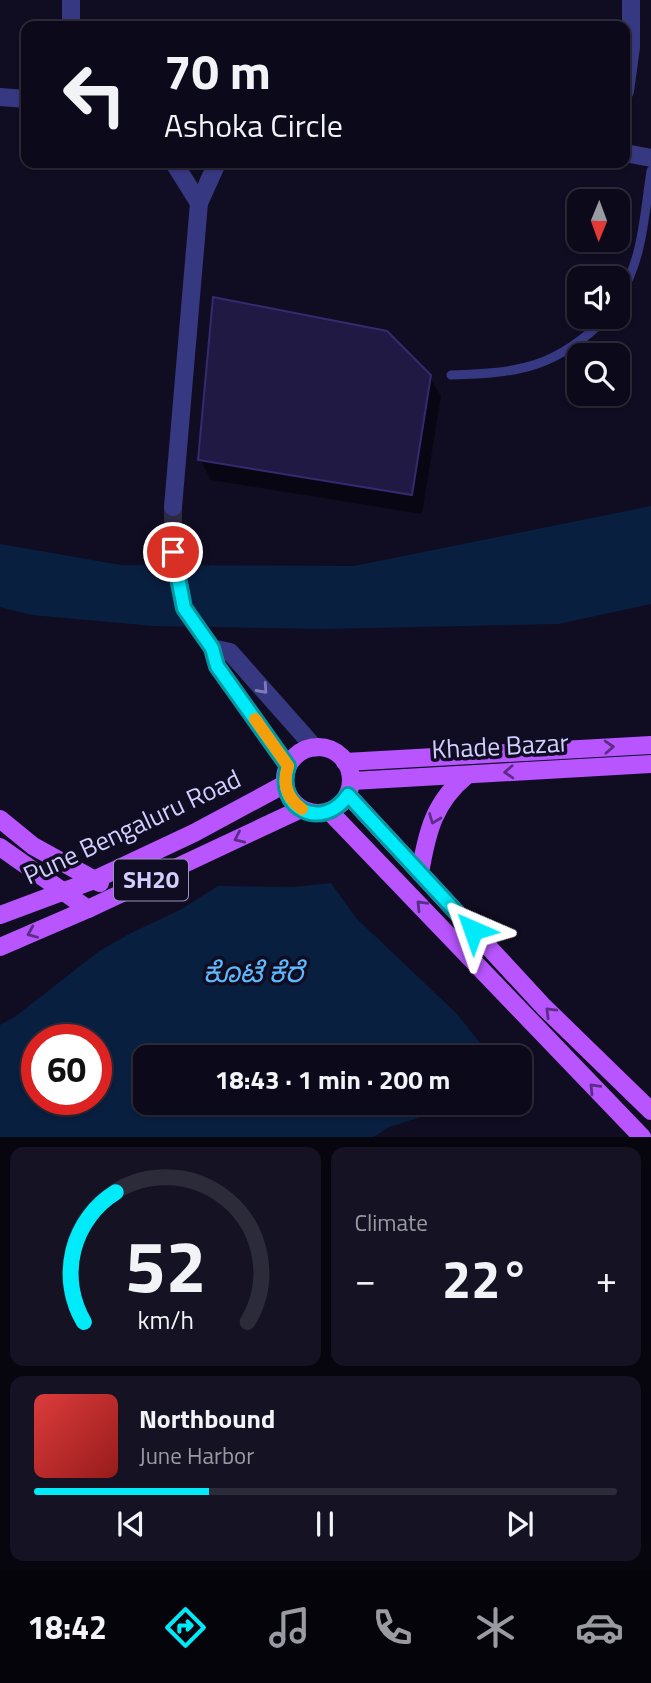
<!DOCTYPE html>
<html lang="en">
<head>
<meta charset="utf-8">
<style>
  :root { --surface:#0c0a1a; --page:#151323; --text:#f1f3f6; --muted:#9a9aa2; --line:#2c2b39; --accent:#00ebf9 }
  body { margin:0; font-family:"Titillium Web","Noto Sans Kannada",sans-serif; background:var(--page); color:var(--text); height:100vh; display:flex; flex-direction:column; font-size:26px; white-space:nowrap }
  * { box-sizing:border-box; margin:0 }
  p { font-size:23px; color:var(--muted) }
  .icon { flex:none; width:38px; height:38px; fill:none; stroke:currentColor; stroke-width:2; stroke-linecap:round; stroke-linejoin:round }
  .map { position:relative; height:1137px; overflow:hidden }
  .side { display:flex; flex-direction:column; gap:10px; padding:10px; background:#07060e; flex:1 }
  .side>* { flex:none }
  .top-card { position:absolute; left:21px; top:21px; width:609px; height:147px; border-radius:14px; box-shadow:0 2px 5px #0004,0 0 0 2px var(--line); background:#0c0a1a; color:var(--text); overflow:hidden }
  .needle { width:46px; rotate:181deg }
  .tools { position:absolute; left:567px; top:189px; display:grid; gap:14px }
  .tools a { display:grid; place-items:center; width:63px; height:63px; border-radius:14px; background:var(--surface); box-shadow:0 2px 5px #0004,0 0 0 2px var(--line); font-size:35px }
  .speed { position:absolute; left:21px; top:1024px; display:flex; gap:14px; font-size:35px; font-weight:700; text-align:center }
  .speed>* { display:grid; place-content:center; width:91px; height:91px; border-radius:50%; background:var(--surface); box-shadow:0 2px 5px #0004,0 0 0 2px var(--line); line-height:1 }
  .speed .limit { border:10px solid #d22; background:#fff; color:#111 }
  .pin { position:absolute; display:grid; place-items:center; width:60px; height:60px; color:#fff; margin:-30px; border:4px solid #fff; border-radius:50%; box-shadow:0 2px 7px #0007 }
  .me { position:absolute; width:77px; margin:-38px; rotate:317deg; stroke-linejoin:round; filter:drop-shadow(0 0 5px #0008) }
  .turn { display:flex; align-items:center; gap:24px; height:147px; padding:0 28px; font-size:32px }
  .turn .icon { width:91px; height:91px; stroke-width:2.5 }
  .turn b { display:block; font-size:49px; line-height:60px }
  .big { font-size:52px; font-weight:700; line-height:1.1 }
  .side .card { flex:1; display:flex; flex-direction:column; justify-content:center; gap:10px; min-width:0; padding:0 24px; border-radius:14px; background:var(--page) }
  .side .dial { align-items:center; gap:0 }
  .dial svg { height:182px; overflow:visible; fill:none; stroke:var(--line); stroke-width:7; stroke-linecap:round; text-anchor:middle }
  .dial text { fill:var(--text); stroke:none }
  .song { display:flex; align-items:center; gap:21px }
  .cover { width:84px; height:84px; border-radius:10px; background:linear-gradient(135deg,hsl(0 70% 55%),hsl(0 70% 35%)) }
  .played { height:7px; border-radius:4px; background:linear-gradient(90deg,var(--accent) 30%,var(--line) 30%) }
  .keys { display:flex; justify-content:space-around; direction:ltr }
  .heat { display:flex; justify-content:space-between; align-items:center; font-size:38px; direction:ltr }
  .side .tiles { flex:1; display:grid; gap:10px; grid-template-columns:1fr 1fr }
  .card:last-child { grid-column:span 2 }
  .trip { position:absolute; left:133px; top:1045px; width:399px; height:70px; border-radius:14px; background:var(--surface); box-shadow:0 2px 5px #0004,0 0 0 2px var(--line); font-weight:700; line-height:70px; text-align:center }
  .tabs { display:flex; height:112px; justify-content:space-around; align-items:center; background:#05040a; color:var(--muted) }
  .tabs .icon { width:49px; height:49px }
  .tabs .on { color:var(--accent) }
  .tabs b { font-size:32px; color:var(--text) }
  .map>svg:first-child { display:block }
  .water { fill:#091f40; fill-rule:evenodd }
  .shadow { fill:#0007 }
  .building { fill:#201944; stroke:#352a70; stroke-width:2 }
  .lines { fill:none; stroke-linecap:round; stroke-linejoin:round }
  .minor-tunnel { stroke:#2d2a43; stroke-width:18; stroke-dasharray:18 9; stroke-linecap:butt }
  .service { stroke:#373882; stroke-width:9 }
  .minor { stroke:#373882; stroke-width:18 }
  .primary { stroke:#b855ff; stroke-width:18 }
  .oneway { stroke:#7d7cba }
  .oneway2 { stroke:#5c2d85 }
  .route-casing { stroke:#0099a2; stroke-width:18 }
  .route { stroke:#00ebf9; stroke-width:12 }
  .slow { stroke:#f59e0b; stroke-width:12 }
  .labels { text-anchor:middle; stroke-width:7; stroke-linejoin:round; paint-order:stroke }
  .shield { fill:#100d22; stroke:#9894bd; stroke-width:2 }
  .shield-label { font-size:24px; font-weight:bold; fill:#d2ceff }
  .street-label { font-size:26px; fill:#d2ceff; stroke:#100d22 }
  .water-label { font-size:28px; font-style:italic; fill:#5cbbff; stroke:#100d22 }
</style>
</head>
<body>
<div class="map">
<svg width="651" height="1137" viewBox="0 0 651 1137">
  <rect width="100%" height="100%" fill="#100d22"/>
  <g class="water">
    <path d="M651,506V604L558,624L322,629L154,626L32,615L0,607V544L121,565L354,566Z"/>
    <path d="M331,883L357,919L457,1014L491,1057H145V1102L465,1103L389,1127L374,1137H0V1025L16,1016L98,952L129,934L180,910L218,886L293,887ZM37,1040H96V1099H37Z"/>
  </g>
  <path class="shadow" d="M429,376L441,396L422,514L211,480L200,460Z"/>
  <path class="building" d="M213,297L387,331L431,375L412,495L198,460Z"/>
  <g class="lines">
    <path class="minor-tunnel" d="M173,507V552"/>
    <g class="service">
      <path d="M618,299C643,260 644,216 651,171"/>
      <path d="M451,375C520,373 556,368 607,317"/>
    </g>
    <g class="minor">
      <path d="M71,0V26"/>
      <path d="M625,91L631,47V0"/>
      <path d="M0,97L26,99"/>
      <path d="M625,153L651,158"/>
      <path d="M174,163L199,203"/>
      <path d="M173,507L199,203L217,163"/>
      <path d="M173,552L184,608L212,648L217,666L288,766"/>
      <path d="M212,648L230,652L315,748"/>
    </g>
    <g class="primary">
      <circle cx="318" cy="780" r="33"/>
      <path d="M345,762L651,745"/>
      <path d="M352,781L651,764"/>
      <path d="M348,795L544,1007L651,1111"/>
      <path d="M330,812L642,1137"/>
      <path d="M0,819L33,846L100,883"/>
      <path d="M0,847L88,909"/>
      <path d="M420,873C427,832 434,802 467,775"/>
      <path d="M0,915L94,880L194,833L285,784"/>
      <path d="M0,947L88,909L301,809"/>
    </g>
  </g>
  <defs><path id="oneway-chevron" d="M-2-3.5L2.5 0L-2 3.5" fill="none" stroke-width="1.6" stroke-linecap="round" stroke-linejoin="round" transform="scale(1.75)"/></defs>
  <use class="oneway" href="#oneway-chevron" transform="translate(263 689) rotate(48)"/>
  <g class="oneway2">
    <use href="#oneway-chevron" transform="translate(609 747) rotate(-3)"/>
    <use href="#oneway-chevron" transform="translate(509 772) rotate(177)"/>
    <use href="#oneway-chevron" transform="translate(434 819) rotate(111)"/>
    <use href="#oneway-chevron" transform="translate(239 838) rotate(155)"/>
    <use href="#oneway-chevron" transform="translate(421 905) rotate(-134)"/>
    <use href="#oneway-chevron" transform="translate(32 933) rotate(157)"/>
    <use href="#oneway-chevron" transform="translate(550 1012) rotate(-135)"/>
    <use href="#oneway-chevron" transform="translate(594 1088) rotate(-134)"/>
  </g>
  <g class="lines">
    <defs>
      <path id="route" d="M173,552L184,608L212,648L217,666L288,766C274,809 323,832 348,795L473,930"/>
    </defs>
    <use href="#route" class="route-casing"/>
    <use href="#route" class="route"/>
    <path class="slow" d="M255,719L288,766C282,784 287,798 302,809"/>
  </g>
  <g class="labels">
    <rect class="shield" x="114" y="859.5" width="74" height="41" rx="5"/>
    <g class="shield-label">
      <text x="151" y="888">SH20</text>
    </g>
    <g class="street-label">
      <text transform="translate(500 746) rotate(-3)" y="9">Khade Bazar</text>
      <text transform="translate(132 827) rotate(-25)" y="9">Pune Bengaluru Road</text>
    </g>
    <g class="water-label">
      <text x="253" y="982">ಕೊಟೆ ಕೆರೆ</text>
    </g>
  </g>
</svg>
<div class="tools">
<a><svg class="needle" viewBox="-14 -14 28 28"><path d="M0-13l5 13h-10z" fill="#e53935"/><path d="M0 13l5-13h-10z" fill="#9a9aa2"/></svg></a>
<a><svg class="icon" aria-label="sound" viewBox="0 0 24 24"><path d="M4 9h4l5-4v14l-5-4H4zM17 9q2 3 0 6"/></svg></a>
<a><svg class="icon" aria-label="search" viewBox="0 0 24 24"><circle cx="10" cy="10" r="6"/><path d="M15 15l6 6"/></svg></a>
</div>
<div class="speed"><div class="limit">60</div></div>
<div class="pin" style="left:173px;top:552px;background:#d93025"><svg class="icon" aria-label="arrive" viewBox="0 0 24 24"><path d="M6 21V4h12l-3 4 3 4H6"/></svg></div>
<svg class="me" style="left:473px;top:930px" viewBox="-20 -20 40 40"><path d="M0-17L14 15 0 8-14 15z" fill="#00ebf9" stroke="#fff" stroke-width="4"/></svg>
<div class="trip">18:43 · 1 min · 200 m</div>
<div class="top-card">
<div class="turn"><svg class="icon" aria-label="left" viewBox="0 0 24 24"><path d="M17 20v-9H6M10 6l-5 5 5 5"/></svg><div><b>70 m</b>Ashoka Circle</div></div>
</div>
</div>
<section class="side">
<div class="tiles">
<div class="card dial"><svg viewBox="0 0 100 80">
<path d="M14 69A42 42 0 1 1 86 69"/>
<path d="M14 69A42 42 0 0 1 28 12" stroke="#00ebf9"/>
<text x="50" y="56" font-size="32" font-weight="700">52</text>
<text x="50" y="72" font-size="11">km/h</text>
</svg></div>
<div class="card"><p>Climate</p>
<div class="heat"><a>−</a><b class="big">22°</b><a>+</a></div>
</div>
<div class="card">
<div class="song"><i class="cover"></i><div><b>Northbound</b><p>June Harbor</p></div></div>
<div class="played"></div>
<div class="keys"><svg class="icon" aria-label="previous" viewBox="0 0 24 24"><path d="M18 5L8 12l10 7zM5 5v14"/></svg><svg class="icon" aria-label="pause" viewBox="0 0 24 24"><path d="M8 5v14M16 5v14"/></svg><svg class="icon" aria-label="next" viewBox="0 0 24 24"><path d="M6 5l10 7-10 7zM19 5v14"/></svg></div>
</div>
</div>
</section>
<nav class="tabs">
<b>18:42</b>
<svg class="icon on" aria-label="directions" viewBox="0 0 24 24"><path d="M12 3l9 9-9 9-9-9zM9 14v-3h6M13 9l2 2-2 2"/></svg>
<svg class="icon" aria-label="music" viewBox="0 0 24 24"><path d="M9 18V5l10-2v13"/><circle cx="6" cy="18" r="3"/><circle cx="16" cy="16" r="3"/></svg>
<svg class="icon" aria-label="phone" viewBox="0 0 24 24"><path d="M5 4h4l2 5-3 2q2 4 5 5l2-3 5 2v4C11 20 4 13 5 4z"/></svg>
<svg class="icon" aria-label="climate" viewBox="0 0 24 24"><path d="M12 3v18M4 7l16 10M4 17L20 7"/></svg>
<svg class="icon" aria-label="car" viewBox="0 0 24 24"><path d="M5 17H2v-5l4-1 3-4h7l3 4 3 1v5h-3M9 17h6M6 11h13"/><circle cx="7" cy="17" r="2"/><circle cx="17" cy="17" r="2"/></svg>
</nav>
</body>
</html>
